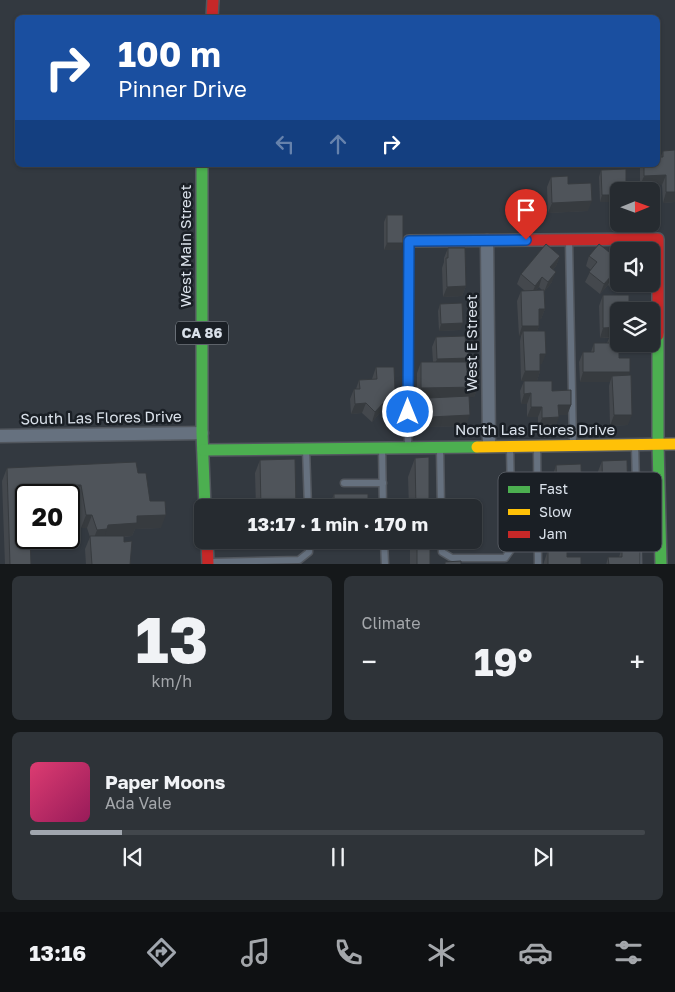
<!DOCTYPE html>
<html lang="en">
<head>
<meta charset="utf-8">
<style>
  :root { --surface:#262b30; --page:#2e3338; --text:#f1f3f6; --muted:#a4a7ab; --line:#42474c; --accent:#a0a6ae }
  body { margin:0; font-family:"Golos Text",sans-serif; background:var(--page); color:var(--text); height:100vh; display:flex; flex-direction:column; font-size:19px; white-space:nowrap }
  * { box-sizing:border-box; margin:0 }
  p { font-size:16px; color:var(--muted) }
  .icon { flex:none; width:28px; height:28px; fill:none; stroke:currentColor; stroke-width:2; stroke-linecap:round; stroke-linejoin:round }
  .map { position:relative; height:564px; overflow:hidden }
  .details { display:flex; flex-direction:column; gap:12px; padding:12px; background:#15181a; flex:1 }
  .details>* { flex:none }
  .top-card { position:absolute; left:15px; top:15px; width:645px; height:152px; border-radius:8px; box-shadow:0 1px 4px #0004,0 0 0 1px var(--line); background:#1a4fa0; color:#fff; overflow:hidden }
  .needle { width:32px; rotate:89deg }
  .fabs { position:absolute; left:610px; top:182px; display:grid; gap:10px }
  .fabs a { display:grid; place-items:center; width:50px; height:50px; border-radius:8px; background:var(--surface); box-shadow:0 1px 4px #0004,0 0 0 1px var(--line); font-size:25px }
  .speed { position:absolute; left:15px; top:484px; display:flex; gap:10px; font-size:25px; font-weight:700; text-align:center }
  .speed>* { display:grid; place-content:center; width:65px; height:65px; border-radius:50%; background:var(--surface); box-shadow:0 1px 4px #0004,0 0 0 1px var(--line); line-height:1 }
  .speed .limit { border:2px solid #111; border-radius:8px; background:#fff; color:#111 }
  .pin { position:absolute; display:grid; place-items:center; width:42px; height:42px; color:#fff; margin:-51px -21px; border-radius:50% 50% 50% 0; rotate:-45deg; box-shadow:0 0 5px #0007 }
  .pin .icon { rotate:45deg }
  .me { position:absolute; width:55px; margin:-28px; rotate:0deg; stroke-linejoin:round; filter:drop-shadow(0 0 4px #0008) }
  .turn { display:flex; align-items:center; gap:18px; height:105px; padding:0 20px; font-size:22px }
  .turn .icon { width:65px; height:65px; stroke-width:2.5 }
  .turn b { display:block; font-size:35px; line-height:42px }
  .lanes { display:flex; align-items:center; height:48px; padding:0 20px; background:#0003; justify-content:center; gap:25px; direction:ltr }
  .lanes .off { opacity:.35 }
  .big { font-size:38px; font-weight:700; line-height:1.1 }
  .details .tile { flex:1; display:flex; flex-direction:column; justify-content:center; gap:8px; min-width:0; padding:0 18px; border-radius:8px; background:var(--page) }
  .details .dial { align-items:center; gap:0 }
  .dial b { font-size:65px; line-height:1 }
  .song { display:flex; align-items:center; gap:15px }
  .cover { width:60px; height:60px; border-radius:8px; background:linear-gradient(135deg,hsl(340 70% 55%),hsl(330 70% 35%)) }
  .played { height:5px; border-radius:2px; background:linear-gradient(90deg,var(--accent) 15%,var(--line) 15%) }
  .keys { display:flex; justify-content:space-around; direction:ltr }
  .heat { display:flex; justify-content:space-between; align-items:center; font-size:28px; direction:ltr }
  .details .tiles { flex:1; display:grid; gap:12px; grid-template-columns:1fr 1fr }
  .tile:last-child { grid-column:span 2 }
  .trip { position:absolute; left:194px; top:499px; width:288px; height:50px; border-radius:8px; background:var(--surface); box-shadow:0 1px 4px #0004,0 0 0 1px var(--line); font-weight:700; line-height:50px; text-align:center }
  .tab-bar { display:flex; height:80px; justify-content:space-around; align-items:center; background:#0f1113; color:var(--muted) }
  .tab-bar .icon { width:35px; height:35px }
  .tab-bar .current { color:var(--accent) }
  .tab-bar b { font-size:22px; color:var(--text) }
  .map>svg:first-child { display:block }
  .lines { fill:none; stroke-linecap:round; stroke-linejoin:round }
  .lane-casing { stroke:#52575e; stroke-width:9 }
  .street-casing { stroke:#52575e; stroke-width:15 }
  .fast-casing { stroke:#52575e; stroke-width:14 }
  .slow-casing { stroke:#52575e; stroke-width:14 }
  .jam-casing { stroke:#52575e; stroke-width:14 }
  .lane { stroke:#66717f; stroke-width:6 }
  .street { stroke:#66717f; stroke-width:12 }
  .fast { stroke:#4caf50; stroke-width:11 }
  .slow { stroke:#ffc107; stroke-width:11 }
  .jam { stroke:#c62828; stroke-width:11 }
  .wall { fill:#44484d; fill-rule:evenodd }
  .shaded-wall { fill:#373b3f }
  .building { fill:#4f545a; stroke:#373b3f }
  .route-casing { stroke:#114b97; stroke-width:12 }
  .route { stroke:#1a73e8; stroke-width:9 }
  .labels { text-anchor:middle; stroke-width:5; stroke-linejoin:round; paint-order:stroke }
  .shield { fill:#1a1f25; stroke:#a0a7af; stroke-width:1 }
  .shield-label { font-size:14px; font-weight:bold; fill:#dae1ea }
  .street-label { font-size:15px; fill:#dae1ea; stroke:#1a1f25 }
  .key { fill:#1a1f25; stroke:#545960; stroke-width:1 }
  .key-label { font-size:14px; fill:#dae1ea }
</style>
</head>
<body>
<div class="map">
<svg width="675" height="565" viewBox="0 0 675 565">
  <rect width="100%" height="100%" fill="#333940"/>
  <g class="lines">
    <defs>
      <g id="lane">
        <path d="M569,242L573,444"/>
        <path d="M408,445L409,242"/>
        <path d="M537,446L538,565"/>
        <path d="M635,446L638,565"/>
        <path d="M382,448L383,508"/>
        <path d="M306,449L308,508"/>
        <path d="M440,450L441,508"/>
        <path d="M344,483H383"/>
        <path d="M384,540L385,565"/>
        <path d="M442,540V552L452,558H505L512,548L510,448"/>
        <path d="M213,562L299,560L309,552V540"/>
      </g>
      <g id="street">
        <path d="M487,241L489,445"/>
        <path d="M0,436L202,433"/>
      </g>
      <g id="fast">
        <path d="M202,165V433L205,508"/>
        <path d="M658,335V444L661,565"/>
        <path d="M203,450L477,447"/>
      </g>
      <path id="slow" d="M477,447L675,444"/>
      <g id="jam">
        <path d="M212,18L213,0"/>
        <path d="M409,241L658,239V335"/>
        <path d="M207,540L208,565"/>
      </g>
    </defs>
    <use href="#lane" class="lane-casing"/>
    <use href="#street" class="street-casing"/>
    <use href="#fast" class="fast-casing"/>
    <use href="#slow" class="slow-casing"/>
    <use href="#jam" class="jam-casing"/>
    <use href="#lane" class="lane"/>
    <use href="#street" class="street"/>
    <use href="#fast" class="fast"/>
    <use href="#slow" class="slow"/>
    <use href="#jam" class="jam"/>
  </g>
  <g class="wall">
    <path d="M675,150V202L663,203L662,185L640,186V165H658L663,151Z"/>
    <path d="M601,170L619,191V202H600L599,177Z"/>
    <path d="M551,177L568,184L588,211L548,213L547,187Z"/>
    <path d="M387,215L401,250H384V222Z"/>
    <path d="M448,248L466,286L462,296L443,297L442,268L444,262V258Z"/>
    <path d="M560,256L556,266L553,269L552,282L544,292L545,309L541,319H539V326L537,331L542,364H540V371L537,381H521L520,341L521,336H519L517,301L521,291H525L517,284L521,274ZM539,287L542,290H536Z"/>
    <path d="M589,256L619,260V284H624L617,293L608,285L600,294L585,282L591,270L586,266Z"/>
    <path d="M603,295L619,311V358L629,375L628,425L610,426L609,386L610,382H580L579,362L583,352H591L594,343H607L609,338H600L599,306Z"/>
    <path d="M440,304L460,330L439,331L438,311Z"/>
    <path d="M436,337L466,365L467,371L478,387L474,397H469L466,426L426,427L425,408L429,398H417V373L421,362H433L432,347Z"/>
    <path d="M376,367L391,400L372,422L362,413L351,414L350,399L354,389H356L359,380L372,379Z"/>
    <path d="M524,381L552,391L571,405L567,415H559L555,428H538V417H527V404H521L520,391Z"/>
    <path d="M415,458L429,508H409L408,477Z"/>
    <path d="M260,460L296,508H256L255,473Z"/>
    <path d="M602,461L629,538L625,549L640,565H606L608,557H619L621,551L599,552L597,474Z"/>
    <path d="M556,465L580,552H567V557L581,565H543L548,550L555,549L553,475Z"/>
    <path d="M7,468L138,473L161,528L135,529L132,536L124,537V542L130,565H86L85,549L90,537L87,528H81L76,498H69V495H26L31,565H5L2,481Z"/>
    <path d="M334,494L368,508H330V504Z"/>
    <path d="M331,540H367L364,548H331Z"/>
    <rect x="410" y="540" width="20" height="25"/>
  </g>
  <g class="shaded-wall">
    <path d="M666,175L662,185L640,186L644,176Z"/>
    <path d="M666,192H675V202L663,203Z"/>
    <path d="M602,195H619V202H600Z"/>
    <path d="M592,201L588,211L548,213L552,203Z"/>
    <path d="M387,243H403L401,250H384Z"/>
    <path d="M560,256L556,266L546,277L550,267Z"/>
    <path d="M556,272L552,282L544,292L548,282Z"/>
    <path d="M612,275L608,285L600,294L604,284Z"/>
    <path d="M542,277L539,287L531,296L535,286Z"/>
    <path d="M620,284H624L617,293Z"/>
    <path d="M466,286L462,296L443,297L447,287Z"/>
    <path d="M539,309H545L541,319H535Z"/>
    <path d="M463,323L460,330L439,331L441,324Z"/>
    <path d="M522,326H539L535,336L523,331L521,336H519Z"/>
    <path d="M619,327V337L600,338L603,328Z"/>
    <path d="M540,354H546L542,364H536Z"/>
    <path d="M469,358L465,368L433,369L437,359Z"/>
    <path d="M525,371H540L537,381H521Z"/>
    <path d="M583,372H630L626,382L612,376L610,382H580Z"/>
    <path d="M478,387L474,397L417,398L421,388Z"/>
    <path d="M395,390L391,400L372,422L375,412Z"/>
    <path d="M531,393L527,404H521L524,394Z"/>
    <path d="M366,403L362,413L351,414L355,404Z"/>
    <path d="M558,405H571L567,415H555Z"/>
    <path d="M531,407H542L538,417H527Z"/>
    <path d="M470,415L466,426L426,427L430,417Z"/>
    <path d="M614,415H632L628,425L610,426Z"/>
    <path d="M559,417L555,428H538L542,418Z"/>
    <path d="M29,485H81L76,498H69V495H26Z"/>
    <path d="M86,515H92L87,528H81Z"/>
    <path d="M166,515L161,528L135,529L132,536L103,538L108,525L137,516Z"/>
    <path d="M107,529L102,542L92,543L97,530Z"/>
    <path d="M629,538L624,551L622,549L621,551L599,552L604,539Z"/>
    <path d="M334,540H367L364,548H331Z"/>
    <path d="M583,541L580,552H555L559,542Z"/>
  </g>
  <g class="building">
    <path d="M675,150V192H666V175L644,176V165H658V157H663V151Z"/>
    <path d="M626,169V191H619V195H602L601,170Z"/>
    <path d="M568,176V184L591,183L592,201L552,203L551,177Z"/>
    <rect x="387" y="215" width="16" height="28"/>
    <path d="M546,244L560,256L550,267L556,272L548,282L542,277L535,286L521,274Z"/>
    <path d="M599,244L619,260V281L612,275L604,284L589,272L597,262L589,256Z"/>
    <path d="M448,248H465L466,286L447,287L446,258H448Z"/>
    <path d="M544,290L545,309H539V326H522L521,291Z"/>
    <path d="M603,295H629V308L634,307V311H619V327L603,328Z"/>
    <path d="M462,303L463,323L441,324L440,304Z"/>
    <path d="M523,331H545L546,354H540V371H525Z"/>
    <path d="M465,336L466,347H469V358L437,359L436,337Z"/>
    <path d="M610,336H619V358H630V372H583V352H594V343H610Z"/>
    <path d="M421,362H466L467,371H478V387L421,388Z"/>
    <path d="M376,367H394L395,390L375,412L366,403L355,404L354,389H360L359,380L377,379Z"/>
    <path d="M631,375L632,415H614L612,376Z"/>
    <path d="M524,381H552V391L571,390V405H558L559,417L542,418V407H531V393L524,394Z"/>
    <path d="M469,396L470,415L430,417L429,398Z"/>
    <path d="M429,457V508H416L415,458Z"/>
    <path d="M295,459L296,508H261L260,460Z"/>
    <path d="M627,460L629,538L604,539L602,461Z"/>
    <path d="M136,462L138,473H146L150,501H165L166,515L137,516V523L108,525L107,529L97,530L92,515H86L81,485H29V495H26V538H30L31,565H10L7,468Z"/>
    <path d="M581,464L583,541L559,542L556,465Z"/>
    <rect x="334" y="494" width="34" height="14"/>
    <path d="M90,536H124V542L132,541L130,565H92Z"/>
    <rect x="417" y="540" width="13" height="25"/>
    <path d="M567,549V557H581V565H548V550Z"/>
    <path d="M622,549H640V565H609L608,557H622Z"/>
    <path d="M461,561V565H445V562Z"/>
  </g>
  <g class="lines">
    <defs>
      <path id="route" d="M408,412L409,241L526,240"/>
    </defs>
    <use href="#route" class="route-casing"/>
    <use href="#route" class="route"/>
  </g>
  <g class="labels">
    <rect class="shield" x="176" y="321.5" width="52" height="23" rx="4"/>
    <g class="shield-label">
      <text x="202" y="338">CA 86</text>
    </g>
    <g class="street-label">
      <text transform="translate(186 246) rotate(-90)" y="5">West Main Street</text>
      <text transform="translate(472 343) rotate(-90)" y="5">West E Street</text>
      <text transform="translate(101 418) rotate(-1)" y="5">South Las Flores Drive</text>
      <text x="535" y="435">North Las Flores Drive</text>
    </g>
  </g>
  <rect x="498" y="472" width="164" height="80" rx="8" class="key"/>
  <rect x="508" y="486" width="22" height="7" fill="#4caf50"/>
  <rect x="508" y="509" width="22" height="6" fill="#ffc107"/>
  <rect x="508" y="531" width="22" height="7" fill="#c62828"/>
  <g class="key-label">
    <text x="539" y="494">Fast</text>
    <text x="539" y="517">Slow</text>
    <text x="539" y="539">Jam</text>
  </g>
</svg>
<div class="fabs">
<a><svg class="needle" viewBox="-14 -14 28 28"><path d="M0-13l5 13h-10z" fill="#e53935"/><path d="M0 13l5-13h-10z" fill="#a4a7ab"/></svg></a>
<a><svg class="icon" aria-label="sound" viewBox="0 0 24 24"><path d="M4 9h4l5-4v14l-5-4H4zM17 9q2 3 0 6"/></svg></a>
<a><svg class="icon" aria-label="layers" viewBox="0 0 24 24"><path d="M12 4l9 5-9 5-9-5zM3 14l9 5 9-5"/></svg></a>
</div>
<div class="speed"><div class="limit">20</div></div>
<div class="pin" style="left:526px;top:240px;background:#d93025"><svg class="icon" aria-label="arrive" viewBox="0 0 24 24"><path d="M6 21V4h12l-3 4 3 4H6"/></svg></div>
<svg class="me" style="left:408px;top:412px" viewBox="-20 -20 40 40"><circle r="17" fill="#1a73e8" stroke="#fff" stroke-width="3"/><path d="M0-11L8 9 0 5-8 9z" fill="#fff"/></svg>
<div class="trip">13:17 · 1 min · 170 m</div>
<div class="top-card">
<div class="turn"><svg class="icon" aria-label="right" viewBox="0 0 24 24"><path d="M7 20v-9h11M14 6l5 5-5 5"/></svg><div><b>100 m</b>Pinner Drive</div></div>
<div class="lanes"><svg class="icon off" aria-label="left" viewBox="0 0 24 24"><path d="M17 20v-9H6M10 6l-5 5 5 5"/></svg><svg class="icon off" aria-label="ahead" viewBox="0 0 24 24"><path d="M12 20V5M6 11l6-6 6 6"/></svg><svg class="icon" aria-label="right" viewBox="0 0 24 24"><path d="M7 20v-9h11M14 6l5 5-5 5"/></svg></div>
</div>
</div>
<section class="details">
<div class="tiles">
<div class="tile dial"><b>13</b><p>km/h</p></div>
<div class="tile"><p>Climate</p>
<div class="heat"><a>−</a><b class="big">19°</b><a>+</a></div>
</div>
<div class="tile">
<div class="song"><i class="cover"></i><div><b>Paper Moons</b><p>Ada Vale</p></div></div>
<div class="played"></div>
<div class="keys"><svg class="icon" aria-label="previous" viewBox="0 0 24 24"><path d="M18 5L8 12l10 7zM5 5v14"/></svg><svg class="icon" aria-label="pause" viewBox="0 0 24 24"><path d="M8 5v14M16 5v14"/></svg><svg class="icon" aria-label="next" viewBox="0 0 24 24"><path d="M6 5l10 7-10 7zM19 5v14"/></svg></div>
</div>
</div>
</section>
<nav class="tab-bar">
<b>13:16</b>
<svg class="icon current" aria-label="directions" viewBox="0 0 24 24"><path d="M12 3l9 9-9 9-9-9zM9 14v-3h6M13 9l2 2-2 2"/></svg>
<svg class="icon" aria-label="music" viewBox="0 0 24 24"><path d="M9 18V5l10-2v13"/><circle cx="6" cy="18" r="3"/><circle cx="16" cy="16" r="3"/></svg>
<svg class="icon" aria-label="phone" viewBox="0 0 24 24"><path d="M5 4h4l2 5-3 2q2 4 5 5l2-3 5 2v4C11 20 4 13 5 4z"/></svg>
<svg class="icon" aria-label="climate" viewBox="0 0 24 24"><path d="M12 3v18M4 7l16 10M4 17L20 7"/></svg>
<svg class="icon" aria-label="car" viewBox="0 0 24 24"><path d="M5 17H2v-5l4-1 3-4h7l3 4 3 1v5h-3M9 17h6M6 11h13"/><circle cx="7" cy="17" r="2"/><circle cx="17" cy="17" r="2"/></svg>
<svg class="icon" aria-label="filters" viewBox="0 0 24 24"><path d="M4 7h16M4 17h16"/><circle cx="9" cy="7" r="2"/><circle cx="15" cy="17" r="2"/></svg>
</nav>
</body>
</html>
